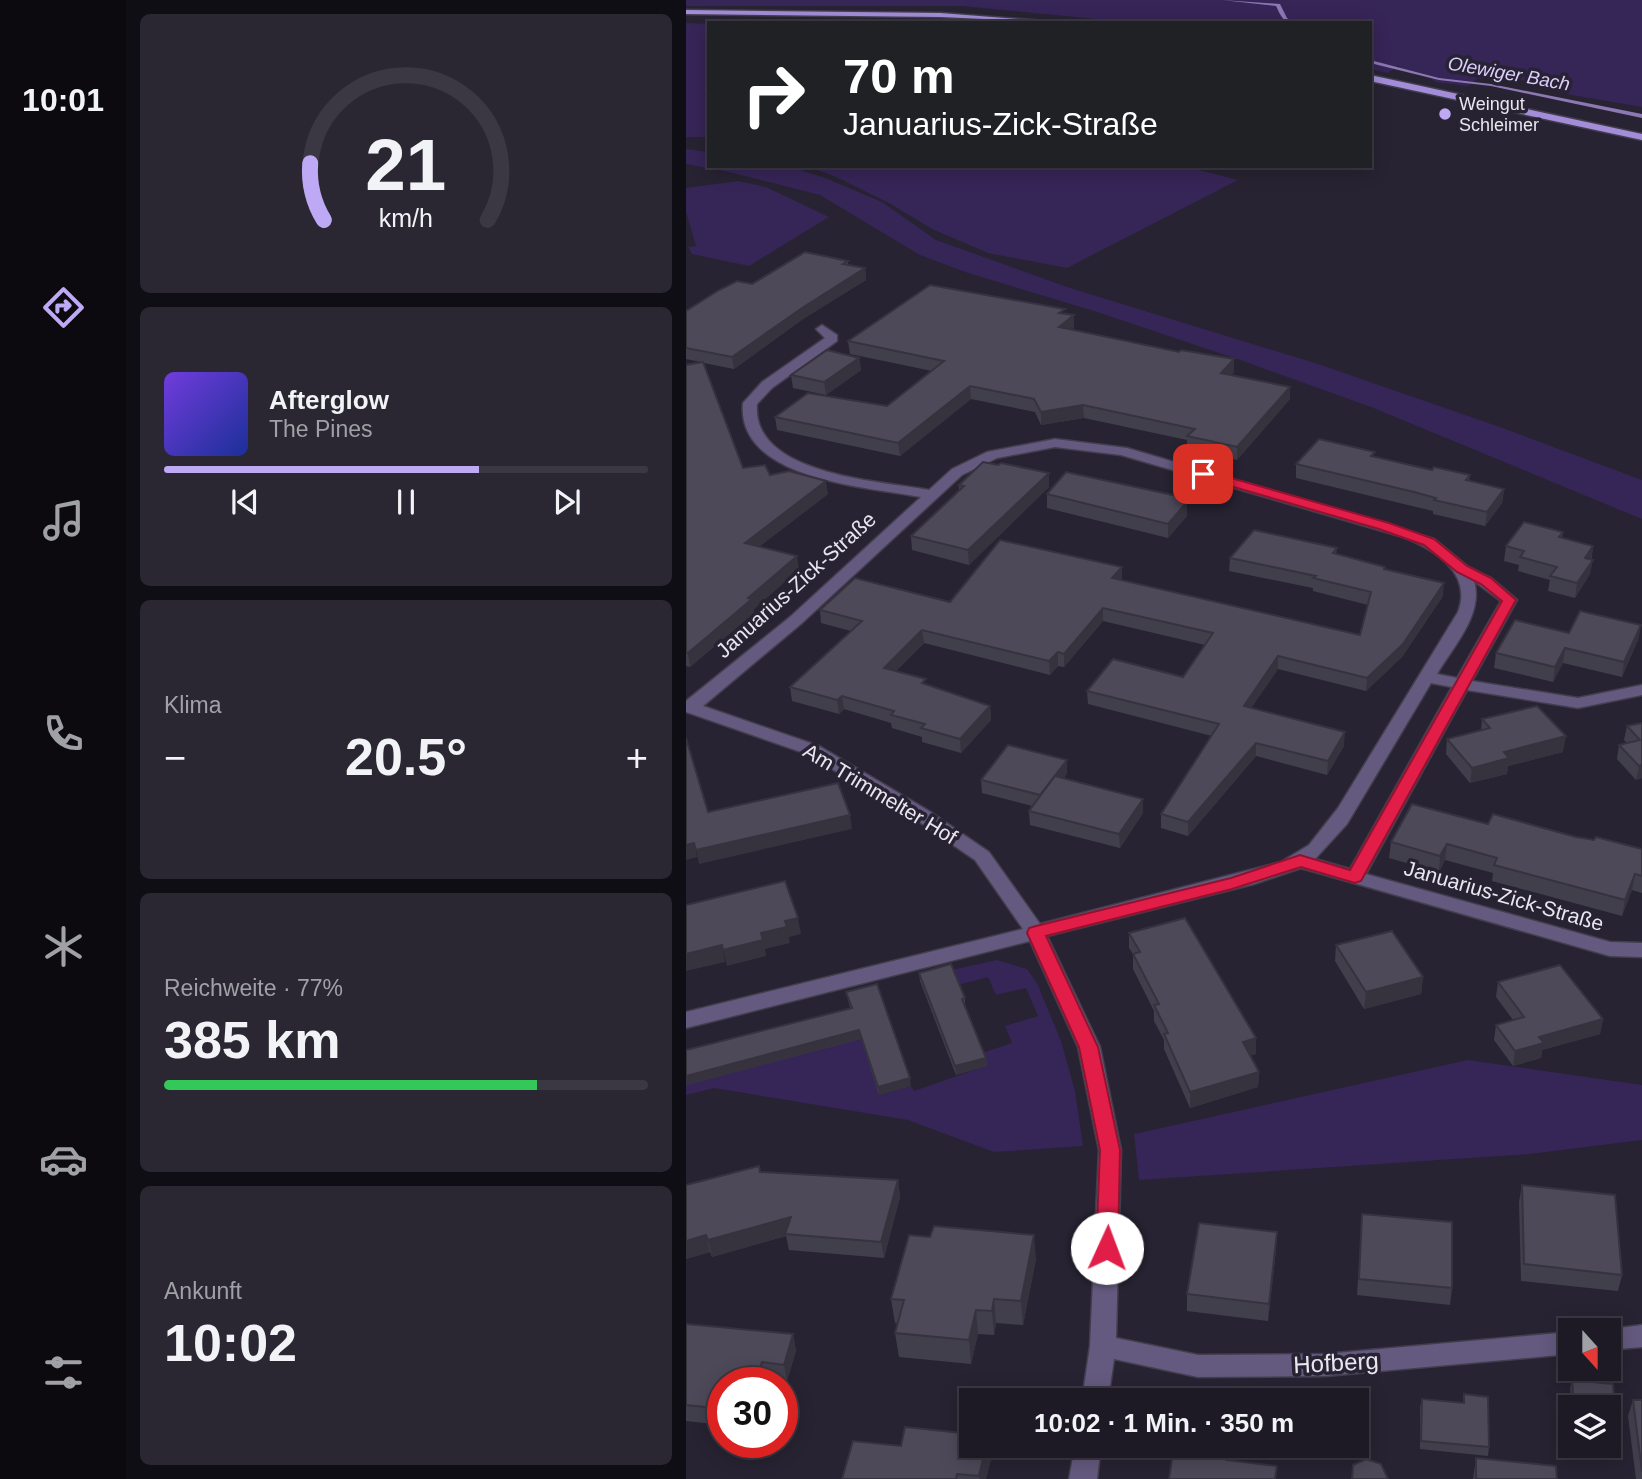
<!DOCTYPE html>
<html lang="de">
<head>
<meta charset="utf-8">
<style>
  :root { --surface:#1d1a26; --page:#2a2732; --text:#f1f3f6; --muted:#a0a1a7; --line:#3b3843; --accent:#bea9f4 }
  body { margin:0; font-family:Helvetica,sans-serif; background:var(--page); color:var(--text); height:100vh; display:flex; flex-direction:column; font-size:26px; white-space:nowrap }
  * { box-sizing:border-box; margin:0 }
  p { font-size:23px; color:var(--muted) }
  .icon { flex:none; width:38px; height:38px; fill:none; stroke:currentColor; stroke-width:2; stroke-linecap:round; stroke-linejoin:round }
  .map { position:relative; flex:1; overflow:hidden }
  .details { display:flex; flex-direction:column; gap:14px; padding:14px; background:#100e15; width:560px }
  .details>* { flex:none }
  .banner { position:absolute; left:21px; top:21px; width:665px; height:147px; border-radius:0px; box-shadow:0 4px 18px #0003,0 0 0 2px var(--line); background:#202124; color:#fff; overflow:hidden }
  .needle { width:46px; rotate:159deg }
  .controls { position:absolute; left:872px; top:1318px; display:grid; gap:14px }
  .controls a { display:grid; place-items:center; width:63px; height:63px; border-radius:0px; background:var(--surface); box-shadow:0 4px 18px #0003,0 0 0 2px var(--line); font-size:35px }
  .speed { position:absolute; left:21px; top:1367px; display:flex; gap:14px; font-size:35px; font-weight:700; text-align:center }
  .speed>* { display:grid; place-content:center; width:91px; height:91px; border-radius:50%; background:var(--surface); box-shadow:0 4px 18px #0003,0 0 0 2px var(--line); line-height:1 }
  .speed .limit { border:10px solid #d22; background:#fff; color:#111 }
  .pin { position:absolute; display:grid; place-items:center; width:60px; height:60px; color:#fff; margin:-30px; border-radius:14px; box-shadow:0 4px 10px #0006 }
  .me { position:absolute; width:77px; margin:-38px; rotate:2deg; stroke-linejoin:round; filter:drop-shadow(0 0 5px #0008) }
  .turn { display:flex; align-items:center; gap:24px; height:147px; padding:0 21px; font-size:32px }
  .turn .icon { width:91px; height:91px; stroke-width:2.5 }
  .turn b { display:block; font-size:49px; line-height:60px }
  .big { font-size:52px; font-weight:800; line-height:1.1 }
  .details .card { flex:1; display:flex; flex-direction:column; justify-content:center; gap:10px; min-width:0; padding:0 24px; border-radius:10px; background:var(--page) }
  .details .dial { align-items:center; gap:0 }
  .dial svg { height:182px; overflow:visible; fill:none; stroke:var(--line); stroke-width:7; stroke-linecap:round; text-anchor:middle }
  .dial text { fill:var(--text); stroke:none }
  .song { display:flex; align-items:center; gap:21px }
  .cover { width:84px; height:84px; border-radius:10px; background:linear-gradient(135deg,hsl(260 70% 55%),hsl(230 70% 35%)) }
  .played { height:7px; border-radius:4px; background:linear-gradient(90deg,var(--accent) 65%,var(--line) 65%) }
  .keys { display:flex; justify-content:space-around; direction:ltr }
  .heat { display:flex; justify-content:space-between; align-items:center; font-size:38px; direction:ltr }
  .charge { height:10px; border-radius:5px; background:linear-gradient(90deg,#34c759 77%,var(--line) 0) }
  .trip { position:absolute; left:273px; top:1388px; width:410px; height:70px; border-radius:0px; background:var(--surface); box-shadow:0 4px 18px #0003,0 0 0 2px var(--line); font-weight:800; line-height:70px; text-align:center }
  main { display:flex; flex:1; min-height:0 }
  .tab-bar { display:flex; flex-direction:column; width:126px; justify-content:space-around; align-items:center; background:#0c0a0f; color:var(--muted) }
  .tab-bar .icon { width:49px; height:49px }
  .tab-bar .on { color:var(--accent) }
  .tab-bar b { font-size:32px; color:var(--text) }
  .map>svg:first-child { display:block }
  .green { fill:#362557 }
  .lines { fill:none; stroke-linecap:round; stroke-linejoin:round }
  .stream { fill:#8d78b4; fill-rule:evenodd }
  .minor-casing { stroke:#423e4d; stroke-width:3 }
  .major-casing { stroke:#423e4d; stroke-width:3 }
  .minor { fill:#645a7f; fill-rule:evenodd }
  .major { fill:#a38dd8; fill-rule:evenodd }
  .wall { fill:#423f4d }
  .shaded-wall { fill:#36333e }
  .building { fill:#4d4959; stroke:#36333e; stroke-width:2 }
  .route { fill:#e11d48; stroke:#92132f; stroke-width:2 }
  .poi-dot { fill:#bea9f4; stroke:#272332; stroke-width:2.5 }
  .labels { text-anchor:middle; stroke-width:7; stroke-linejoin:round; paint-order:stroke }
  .far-poi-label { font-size:18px; fill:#e9e6f0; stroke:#272332; text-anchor:start }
  .far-water-label { font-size:19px; font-style:italic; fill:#dbcffd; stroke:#272332 }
  .street-label { font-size:21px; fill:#e9e6f0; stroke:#272332 }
  .near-street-label { font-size:24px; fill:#e9e6f0; stroke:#272332 }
</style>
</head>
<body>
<main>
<nav class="tab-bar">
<b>10:01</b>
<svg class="icon on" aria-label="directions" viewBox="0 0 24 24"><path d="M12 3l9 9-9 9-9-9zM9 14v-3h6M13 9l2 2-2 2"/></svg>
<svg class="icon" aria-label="music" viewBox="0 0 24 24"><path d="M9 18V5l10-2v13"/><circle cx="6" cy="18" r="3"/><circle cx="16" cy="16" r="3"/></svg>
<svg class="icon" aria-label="phone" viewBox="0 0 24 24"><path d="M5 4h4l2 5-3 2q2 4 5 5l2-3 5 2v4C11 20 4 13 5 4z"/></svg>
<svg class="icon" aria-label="climate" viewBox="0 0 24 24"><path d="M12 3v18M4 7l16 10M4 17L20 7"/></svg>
<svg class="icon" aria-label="car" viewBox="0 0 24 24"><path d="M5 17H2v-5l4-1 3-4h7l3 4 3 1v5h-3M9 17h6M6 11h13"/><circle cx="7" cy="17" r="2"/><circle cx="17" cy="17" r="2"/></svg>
<svg class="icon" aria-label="filters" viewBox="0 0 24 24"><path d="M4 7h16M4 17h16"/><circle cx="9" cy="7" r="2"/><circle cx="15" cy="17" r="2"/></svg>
</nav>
<section class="details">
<div class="card dial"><svg viewBox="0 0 100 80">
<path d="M14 69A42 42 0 1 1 86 69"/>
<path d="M14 69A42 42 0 0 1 8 44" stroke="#bea9f4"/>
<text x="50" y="56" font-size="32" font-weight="700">21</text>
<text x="50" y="72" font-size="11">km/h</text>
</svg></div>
<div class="card">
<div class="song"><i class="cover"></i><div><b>Afterglow</b><p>The Pines</p></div></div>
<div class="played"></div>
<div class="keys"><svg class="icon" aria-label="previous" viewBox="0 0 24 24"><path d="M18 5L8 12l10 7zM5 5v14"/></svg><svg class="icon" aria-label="pause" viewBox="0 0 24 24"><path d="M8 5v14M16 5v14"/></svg><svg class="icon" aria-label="next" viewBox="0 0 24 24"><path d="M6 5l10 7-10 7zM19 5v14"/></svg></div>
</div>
<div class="card"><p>Klima</p>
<div class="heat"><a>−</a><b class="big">20.5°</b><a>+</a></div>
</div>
<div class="card"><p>Reichweite · 77%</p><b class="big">385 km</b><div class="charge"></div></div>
<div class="card"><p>Ankunft</p><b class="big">10:02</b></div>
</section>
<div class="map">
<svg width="956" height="1479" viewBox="0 0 956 1479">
  <rect width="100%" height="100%" fill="#272332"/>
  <g class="green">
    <path d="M0,0H956V107L880,94L832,79H791L782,86L749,82L742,75L713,68V65L702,73L684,69V23H452L276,6H0Z"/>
    <path d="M0,23L23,24V90L17,94L23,95L21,137H0Z"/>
    <path d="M0,149L23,152V166H101L137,177L196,202L250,240L384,288L632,364L811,426L956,480V519L685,407L557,361L408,311L282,273L234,255L134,195L43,172L0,164Z"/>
    <path d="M129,166H497L552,180L381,268L302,253L246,229L203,203L148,176L126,168Z"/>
    <path d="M52,181L80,187L143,217L63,266L6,254L2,247L10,246L0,212V188Z"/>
    <path d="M311,960L341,969L351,983L375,1041L389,1091L397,1146L308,1152L222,1120L28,1088L0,1095V1085L167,1017L194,1095L225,1086L228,1091L300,1066L296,1053L326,1043L319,1026L352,1016L340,988L310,995L302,977L272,985L265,970Z"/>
    <path d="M782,1060L956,1085V1140L844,1154L453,1180L448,1134Z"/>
  </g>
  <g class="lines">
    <g class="stream">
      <path d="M536,0L594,4L601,18L609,23C597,23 595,16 590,6Z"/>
      <path d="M684,60L753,78L805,84L956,114V118L805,86L753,80L684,63Z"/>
    </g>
    <defs>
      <g id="minor">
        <path d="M136,325L151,335V341L86,388L71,404C65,475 194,481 243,490L266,469L301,452L369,439L441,448L748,539L781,566L805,578L831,600L786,681L892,698L956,685V695L892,708L781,690L680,874L924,942L956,943V957L924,956L615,868L568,884L361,936L414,1047L435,1150L430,1338L512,1355L639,1354L884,1332V1354L639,1376L512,1377L428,1359L422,1400H396L404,1346L413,1150L392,1047L344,941L0,1028V1012L337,929L289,860L229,819L121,754L0,712V701L104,617L235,497C182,487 50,480 57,403L76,382L139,338L130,329ZM369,447L435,455L717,537C748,549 787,573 772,612L652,808L623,845L595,862L354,924L303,852L243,811L133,746L17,706L116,623L276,475L311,458ZM788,581L815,601L771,678L751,674C767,647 798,614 788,581ZM745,683L766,687L664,869L629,859L661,824Z"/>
        <path d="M956,1325V1347L922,1350V1330H917Z"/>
        <path d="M389,1446H415L411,1479H383Z"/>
      </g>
      <g id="major">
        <path d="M0,10L254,13L386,23L254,17L0,14Z"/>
        <path d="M684,75L956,134V140L684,81Z"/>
      </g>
    </defs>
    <use href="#minor" class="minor-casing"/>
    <use href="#major" class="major-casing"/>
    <use href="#minor" class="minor"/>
    <use href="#major" class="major"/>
  </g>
  <g class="wall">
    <path d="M162,261V265L179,268L180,280L117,319L48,369L18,363L57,468L84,475L142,494L74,546L113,569L68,609V613L4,667L0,666V364L15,362L0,359V311L66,284Z"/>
    <path d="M379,314L388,328L386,329L493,352L548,359V372L545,375L604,387V399L551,460L501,449V440L398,418L355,425L349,412L285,399L214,456L91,430L89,417L201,406L246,371L164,354L162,341Z"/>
    <path d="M173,358L175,370L140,395L107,388L105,375Z"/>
    <path d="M689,457L746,470L784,475L783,481L818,489L816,503L799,526L747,514V511L726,506L610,478V464Z"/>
    <path d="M273,485L363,487L283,565L226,550L225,536L273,490Z"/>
    <path d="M361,494L496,497V501L501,516L482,538L361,508Z"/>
    <path d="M877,532L876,538L907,546L904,574L889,598L862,591L864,580L832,571L833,565L818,561L820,546Z"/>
    <path d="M651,548L650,554L699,569L757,596L716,657L680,691L592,669L565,708L658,746L641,775L570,756L502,836L475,828V814L526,736L402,704L401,691L497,677L519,645L417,621L378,667L372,666L364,675L238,643L210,671L240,685L304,706L305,720L275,753L236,742V737L206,728L205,723L158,709L153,714L106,701L104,687L165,631L135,623L134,610L264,602L436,567V581L674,635L682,605L627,591V588L543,571L544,558Z"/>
    <path d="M955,625L952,640L936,677L877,663L867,682L808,668L810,653L883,633Z"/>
    <path d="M796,719L877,752L822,766L821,774L784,783L760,754L761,739L795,730Z"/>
    <path d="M956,723V778L950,780L931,759L933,745L941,743L938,740L941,726Z"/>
    <path d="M381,760V773L378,778L457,813L434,848L344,825L343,811L346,806L296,793L295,780Z"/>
    <path d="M802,824L890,837L956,849V893L946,890L936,916L806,881L807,873L759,860L753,872L703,858L705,842Z"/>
    <path d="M443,933L570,1038V1054L564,1055L573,1072L572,1087L504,1108L478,1049V1040L468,1021V1011L447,969V954L443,948Z"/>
    <path d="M650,945L737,977L735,994L678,1009L649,961Z"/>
    <path d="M233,973L279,998V1007L300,1058L301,1066L270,1075L234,981Z"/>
    <path d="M812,982L917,1019L914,1034L856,1050L855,1058L827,1066L808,1040L810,1025L827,1020L810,997Z"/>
    <path d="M160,992L225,1086L193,1095L175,1039L0,1085V1050L164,1008Z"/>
    <path d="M74,1172L212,1180L214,1197L198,1258L103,1250L100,1236L26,1257L24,1252L0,1259Z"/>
    <path d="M836,1185L936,1275L932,1291L835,1281L833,1202Z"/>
    <path d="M676,1214L766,1288L764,1305L671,1295Z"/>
    <path d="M590,1249L582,1321L501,1311V1294Z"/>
    <path d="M350,1259L337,1325L310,1323L308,1335L292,1334L285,1364L213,1357L209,1333L212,1324L209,1323L205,1299Z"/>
    <path d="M0,1324L107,1334L110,1351L101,1381L79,1379L37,1382V1425L0,1421Z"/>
    <path d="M886,1380L927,1384L930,1420L928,1428H922V1407H886L884,1388Z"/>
    <path d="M778,1394L803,1447L802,1456L734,1449V1407L736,1399L777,1403Z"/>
    <path d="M947,1400H956V1479H950L942,1416Z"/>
    <path d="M215,1446H303L305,1459L300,1479H156Z"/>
    <path d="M790,1458L871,1479H787Z"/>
  </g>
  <g class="shaded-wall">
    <path d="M179,268L180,280L117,319L48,369L46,357L116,308Z"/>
    <path d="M388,315V328L374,339L373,327Z"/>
    <path d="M173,358L175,370L140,395L138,382Z"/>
    <path d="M548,359V372L535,386V373Z"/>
    <path d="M284,386L285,399L214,456L212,443Z"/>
    <path d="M604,387V399L551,460V447Z"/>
    <path d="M397,405L398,418L355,425V412Z"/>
    <path d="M363,473V487L283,565L282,550Z"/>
    <path d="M140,481L142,494L61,556L59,543Z"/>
    <path d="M818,489L816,503L799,526L801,512Z"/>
    <path d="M496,497V508L501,502V516L482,538V524Z"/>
    <path d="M907,546L905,560L899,558Z"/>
    <path d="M111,556L113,569L68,609V613L4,667L2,653L62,598Z"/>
    <path d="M907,560L904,574L889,598L891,583Z"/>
    <path d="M436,567V580L426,591V578Z"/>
    <path d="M758,583L757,596L716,657L680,691L681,678Z"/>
    <path d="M417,608V621L378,667V654Z"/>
    <path d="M955,625L952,640L936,677L938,662Z"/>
    <path d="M236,630L238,643L200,681L198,668Z"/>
    <path d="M879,648L877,663L867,682L869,667Z"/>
    <path d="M372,652V666L364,675L363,661Z"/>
    <path d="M592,656V669L557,720L558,706Z"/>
    <path d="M156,696L158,709L153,714L151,700Z"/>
    <path d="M304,706L305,720L275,753L274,739Z"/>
    <path d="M659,732L658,746L641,775L642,761Z"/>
    <path d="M880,736L877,752L822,766L821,774L784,783L786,768L818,752Z"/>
    <path d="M570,743V756L502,836V822Z"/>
    <path d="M381,760V773L355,808V795Z"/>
    <path d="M956,765V778L950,780L953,766Z"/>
    <path d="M457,799V813L434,848L433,834Z"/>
    <path d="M164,815L166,829L13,864L10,850Z"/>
    <path d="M8,843L11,857L0,860V845Z"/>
    <path d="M761,844L759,860L753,872L754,856Z"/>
    <path d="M949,874L946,890L936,916L939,900Z"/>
    <path d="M112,918L115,934L103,937L104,943L79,949L80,956L41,966L37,950L75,933L99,921Z"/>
    <path d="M36,945L39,962L0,971V954Z"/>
    <path d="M737,977L735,994L678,1009L680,992Z"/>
    <path d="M917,1019L914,1034L856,1050L855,1058L827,1066L829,1051L853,1037Z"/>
    <path d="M173,1030L175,1039L0,1085V1076Z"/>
    <path d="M570,1038V1054L556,1058L557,1042Z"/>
    <path d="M300,1058L301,1066L270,1075L269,1066Z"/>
    <path d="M573,1072L572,1087L504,1108V1092Z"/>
    <path d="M224,1078L225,1086L193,1095L192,1087Z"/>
    <path d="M212,1180L214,1197L198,1258L195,1242Z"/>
    <path d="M105,1217L99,1234L100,1236L26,1257L22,1240Z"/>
    <path d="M591,1232L590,1249L582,1321L583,1304Z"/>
    <path d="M20,1235L24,1252L0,1259V1241Z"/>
    <path d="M348,1235L350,1259L337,1325L335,1301Z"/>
    <path d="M308,1299L310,1323L308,1335L306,1311Z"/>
    <path d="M290,1310L292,1334L285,1364L283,1340Z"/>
    <path d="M107,1334L110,1351L101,1381L98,1365Z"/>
    <path d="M76,1362L79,1379L78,1382H69Z"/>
    <path d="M300,1446H303L305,1459L300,1479H293Z"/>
  </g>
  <g class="building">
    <path d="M119,252L162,261L157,264L179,268L116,308L46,357L0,348V311L33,290L51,281L66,284Z"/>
    <path d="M244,285L379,309L373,313L388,315L373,327L493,352L495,350L548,359L535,373L604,387L551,447L501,436L509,429L397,405L355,412L348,399L284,386L212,443L89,417L122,393L201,406L258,361L162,341Z"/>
    <path d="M141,350L173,358L138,382L105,375Z"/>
    <path d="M17,362L57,468L79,465L84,475L103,471L140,481L59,543L111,556L62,598L66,599L2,653L0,652V365Z"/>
    <path d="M633,439L689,452L685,456L746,470L748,467L784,475L780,480L818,489L801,512L748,500L750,498L728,492L610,464Z"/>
    <path d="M297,462L312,465L315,463L363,473L282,550L225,536L278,486L273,485Z"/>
    <path d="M380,472L496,497L494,500L501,502L482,524L361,494Z"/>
    <path d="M838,522L877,532L873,537L907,546L899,558L907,560L891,583L864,576L871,567L834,557L838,551L820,546Z"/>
    <path d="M568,530L651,548L647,553L699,567L698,569L758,583L717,644L681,678L592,656L558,706L659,732L642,761L570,743L502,822L475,814L533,724L401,691L427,659L497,677L527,633L417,608L378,654L372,652L363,661L236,630L198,668L240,679L236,683L304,706L274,739L235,728L239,724L205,715L208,711L156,696L151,700L104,687L176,621L134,610L169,578L264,602L314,540L436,567L426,578L674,635L685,592L627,578L630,576L544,558Z"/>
    <path d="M894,611L955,625L938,662L879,648L869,667L810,653L829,620L883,633Z"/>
    <path d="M851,706L880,736L818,752L823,758L786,768L761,739L804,728L796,719Z"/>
    <path d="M956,723V765L953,766L933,745L954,740L941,726Z"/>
    <path d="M0,738L22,812L152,783L164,815L10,850L8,843L0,845Z"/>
    <path d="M322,745L381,760L354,795L295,780Z"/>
    <path d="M369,776L457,799L433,834L343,811Z"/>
    <path d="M726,804L802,824L807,814L890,837L908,840L910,837L956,849V876L949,874L939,900L808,865L811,858L761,844L754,856L705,842Z"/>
    <path d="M99,881L112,918L99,921L101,927L75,933L77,940L37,950L36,945L0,954V905Z"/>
    <path d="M499,918L570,1038L557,1042L573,1072L504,1092L478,1034L482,1033L468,1005L473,1004L447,954L454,952L443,933Z"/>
    <path d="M706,931L737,977L680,992L650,945Z"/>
    <path d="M265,964L279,998L276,999L300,1058L269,1066L233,973Z"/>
    <path d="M874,965L917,1019L853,1037L858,1043L829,1051L810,1025L838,1017L812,982Z"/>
    <path d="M191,984L224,1078L192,1087L173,1030L0,1076V1050L166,1008L160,992Z"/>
    <path d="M73,1166L74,1172L212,1180L195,1242L99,1234L105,1217L22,1240L20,1235L0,1241V1185Z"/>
    <path d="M836,1185L929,1195L936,1275L838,1264Z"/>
    <path d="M676,1214L766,1222V1288L673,1279Z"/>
    <path d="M513,1223L591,1232L583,1304L501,1294Z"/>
    <path d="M248,1226L348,1235L335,1301L308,1299L306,1311L290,1310L283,1340L209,1333L218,1300L205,1299L223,1235L244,1237Z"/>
    <path d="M0,1324L107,1334L98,1365L76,1362L69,1382H37V1409L0,1405Z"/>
    <path d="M886,1380L927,1384L930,1420L922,1419V1407H888Z"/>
    <path d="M778,1394L802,1397L803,1447L735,1441L736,1399L778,1403Z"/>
    <path d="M947,1400H956V1472Z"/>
    <path d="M219,1427L285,1434V1446H300L293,1476L271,1474L270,1479H156L167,1441L215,1446Z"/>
    <path d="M488,1446H542L540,1460L591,1466L589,1479H483Z"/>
    <path d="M790,1458L870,1466L871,1479H790Z"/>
    <path d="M680,1459L695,1464L702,1479H666L667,1465Z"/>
  </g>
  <path class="route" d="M517,470L703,523L748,539L781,566L805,578L830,600L675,881L669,883L615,867L546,889L360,936L412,1047L434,1150L432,1248L428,1254L421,1257L413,1254L410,1248L414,1150L393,1047L341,933L343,928L350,926L545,878L614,855L664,870L816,601L795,584L771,572L738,545L693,529L513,477V471Z"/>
  <circle class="poi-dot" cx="759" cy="114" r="7"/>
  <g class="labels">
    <g class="far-poi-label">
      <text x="773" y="110">Weingut<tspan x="773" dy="21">Schleimer</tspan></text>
    </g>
    <g class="far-water-label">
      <text transform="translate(823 73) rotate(10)" y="7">Olewiger Bach</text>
    </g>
    <g class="street-label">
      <text transform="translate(110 585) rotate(-42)" y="7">Januarius-Zick-Straße</text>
      <text transform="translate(194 794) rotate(31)" y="7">Am Trimmelter Hof</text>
      <text transform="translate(818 896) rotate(16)" y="7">Januarius-Zick-Straße</text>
    </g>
    <g class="near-street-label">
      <text transform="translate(650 1363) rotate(-3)" y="8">Hofberg</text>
    </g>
  </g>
</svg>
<div class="controls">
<a><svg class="needle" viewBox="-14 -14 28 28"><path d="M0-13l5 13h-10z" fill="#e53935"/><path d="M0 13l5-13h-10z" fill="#a0a1a7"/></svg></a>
<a><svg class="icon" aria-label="layers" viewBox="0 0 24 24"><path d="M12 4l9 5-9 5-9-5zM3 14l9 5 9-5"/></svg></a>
</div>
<div class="speed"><div class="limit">30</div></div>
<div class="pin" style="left:517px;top:474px;background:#d93025"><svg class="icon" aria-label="arrive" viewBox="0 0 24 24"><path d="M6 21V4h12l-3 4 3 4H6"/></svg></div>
<svg class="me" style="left:421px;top:1248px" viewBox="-20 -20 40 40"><circle r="19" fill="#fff"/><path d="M0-13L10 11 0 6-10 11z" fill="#e11d48"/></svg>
<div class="trip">10:02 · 1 Min. · 350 m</div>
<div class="banner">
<div class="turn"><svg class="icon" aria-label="right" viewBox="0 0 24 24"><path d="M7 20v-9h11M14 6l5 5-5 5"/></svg><div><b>70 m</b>Januarius-Zick-Straße</div></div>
</div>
</div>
</main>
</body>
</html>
